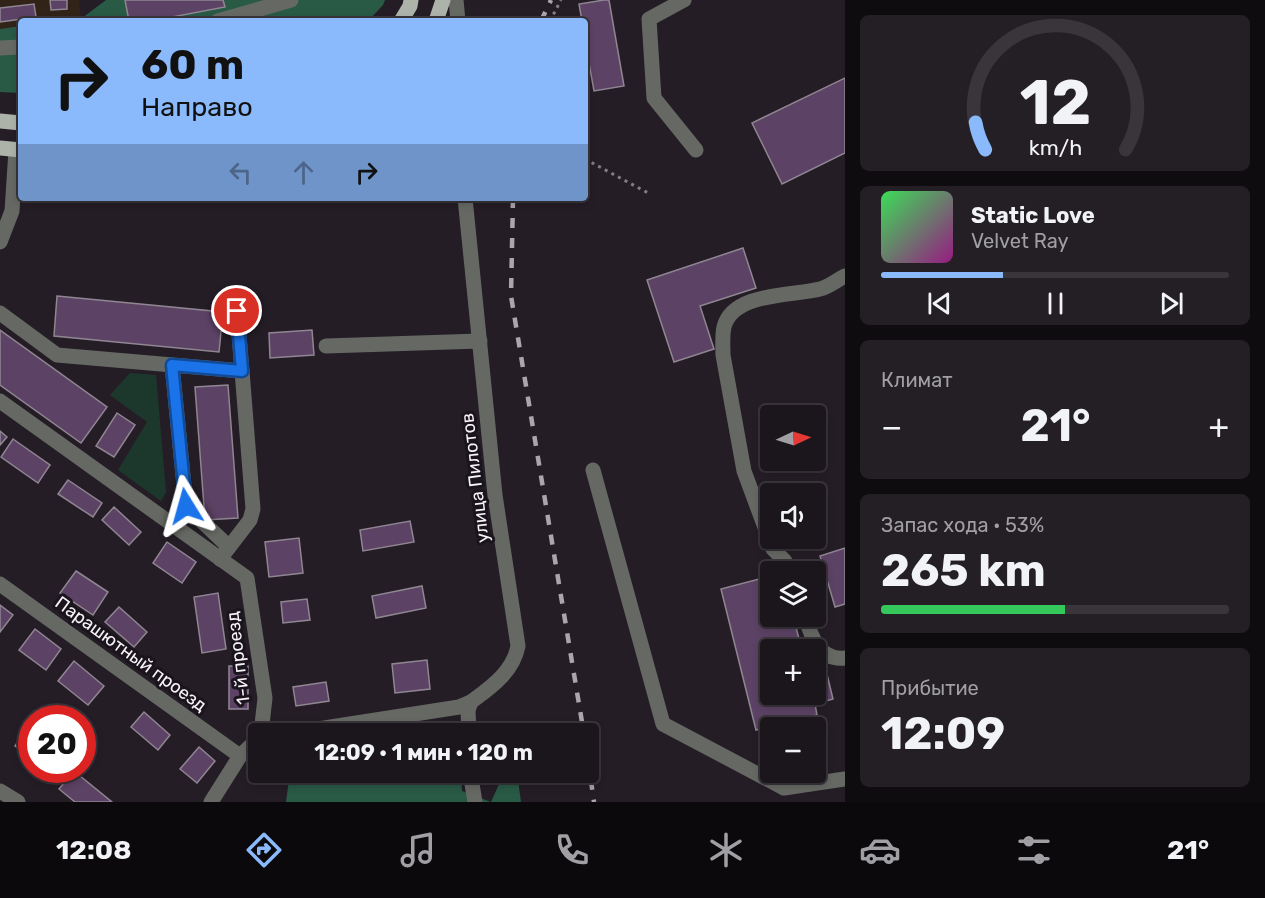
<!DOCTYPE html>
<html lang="ru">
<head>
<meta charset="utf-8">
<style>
  :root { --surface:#1b161c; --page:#241f25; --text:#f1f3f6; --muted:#a09fa3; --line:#39353b; --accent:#8abafc }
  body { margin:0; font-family:Rubik,sans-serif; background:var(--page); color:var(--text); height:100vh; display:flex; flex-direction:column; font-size:22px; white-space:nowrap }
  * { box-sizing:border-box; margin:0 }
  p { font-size:20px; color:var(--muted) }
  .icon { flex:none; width:33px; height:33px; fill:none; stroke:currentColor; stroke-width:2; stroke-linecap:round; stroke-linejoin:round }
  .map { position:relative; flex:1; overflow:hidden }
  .drawer { display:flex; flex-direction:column; gap:15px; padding:15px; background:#0f0c0f; width:420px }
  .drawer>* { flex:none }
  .guide { position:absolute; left:18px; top:18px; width:570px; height:183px; border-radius:6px; box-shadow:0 3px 9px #0003,0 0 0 2px var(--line); background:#8abafc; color:#111; overflow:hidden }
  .needle { width:39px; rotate:86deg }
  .controls { position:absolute; left:760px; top:405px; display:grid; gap:12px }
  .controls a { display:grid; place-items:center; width:66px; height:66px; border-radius:6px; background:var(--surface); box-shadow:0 3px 9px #0003,0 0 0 2px var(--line); font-size:30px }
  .speed { position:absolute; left:18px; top:705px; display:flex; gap:12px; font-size:30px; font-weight:700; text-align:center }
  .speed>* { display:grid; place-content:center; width:78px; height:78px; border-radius:50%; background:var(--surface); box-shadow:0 3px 9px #0003,0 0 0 2px var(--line); line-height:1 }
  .speed .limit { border:9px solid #d22; background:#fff; color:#111 }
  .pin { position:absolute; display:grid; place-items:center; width:51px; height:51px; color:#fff; margin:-26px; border:3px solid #fff; border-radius:50%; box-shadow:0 2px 6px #0007 }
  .me { position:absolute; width:66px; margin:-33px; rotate:352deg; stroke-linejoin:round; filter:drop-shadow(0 0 4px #0008) }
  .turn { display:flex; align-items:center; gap:21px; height:126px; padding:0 24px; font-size:27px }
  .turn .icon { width:78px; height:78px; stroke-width:2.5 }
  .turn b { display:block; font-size:42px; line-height:51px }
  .lanes { display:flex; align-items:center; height:57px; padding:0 24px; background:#0003; justify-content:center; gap:30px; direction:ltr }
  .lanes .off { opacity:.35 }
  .big { font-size:45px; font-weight:700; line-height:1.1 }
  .drawer .widget { flex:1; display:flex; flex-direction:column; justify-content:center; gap:9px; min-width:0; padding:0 21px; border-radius:9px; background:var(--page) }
  .drawer .dial { align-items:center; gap:0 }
  .dial svg { height:156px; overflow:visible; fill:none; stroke:var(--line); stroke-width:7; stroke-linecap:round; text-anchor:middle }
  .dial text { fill:var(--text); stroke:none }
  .song { display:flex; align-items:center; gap:18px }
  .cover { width:72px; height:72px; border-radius:9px; background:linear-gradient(135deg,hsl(130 70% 55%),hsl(310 70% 35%)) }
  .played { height:6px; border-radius:3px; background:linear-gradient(90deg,var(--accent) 35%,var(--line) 35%) }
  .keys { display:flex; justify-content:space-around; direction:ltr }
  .heat { display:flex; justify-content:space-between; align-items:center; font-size:33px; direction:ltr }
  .charge { height:9px; border-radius:4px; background:linear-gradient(90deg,#34c759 53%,var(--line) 0) }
  .trip { position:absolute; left:248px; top:723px; width:351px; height:60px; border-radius:6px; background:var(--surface); box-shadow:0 3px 9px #0003,0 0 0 2px var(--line); font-weight:700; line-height:60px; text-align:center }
  .dock { display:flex; height:96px; justify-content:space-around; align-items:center; background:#0b090b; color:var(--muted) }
  .dock .icon { width:42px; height:42px }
  .dock .selected { color:var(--accent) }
  .dock b { font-size:27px; color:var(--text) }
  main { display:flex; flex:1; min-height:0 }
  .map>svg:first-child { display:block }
  .industrial { fill:#322318 }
  .green { fill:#1c382c }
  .forest { fill:#295a46 }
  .building { fill:#5c4264; stroke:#8f8692; stroke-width:1.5 }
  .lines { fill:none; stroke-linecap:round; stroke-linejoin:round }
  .path { stroke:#837d85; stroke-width:3; stroke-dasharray:3 4.5; stroke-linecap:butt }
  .minor { stroke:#666963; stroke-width:15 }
  .major { stroke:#adb3a8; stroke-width:15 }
  .rail { stroke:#aba6ad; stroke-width:4.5; stroke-dasharray:10 10; stroke-linecap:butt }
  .route-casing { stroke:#114b97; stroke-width:15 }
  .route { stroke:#1a73e8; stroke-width:10 }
  .labels { text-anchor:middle; stroke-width:6; stroke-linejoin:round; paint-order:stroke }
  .street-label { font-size:18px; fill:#f8f3f9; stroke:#1a141c }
</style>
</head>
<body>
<main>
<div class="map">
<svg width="845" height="802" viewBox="0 0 845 802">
  <rect width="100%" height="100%" fill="#241d26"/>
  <path class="industrial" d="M0,0H79L81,18L58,21H21V26L0,29Z"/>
  <path class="green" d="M130,373L156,375L166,492L161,501L118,470L147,422L110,395Z"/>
  <g class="forest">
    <path d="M106,0H385L383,5L368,21H58L82,18Z"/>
    <path d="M21,26V93L0,92V29Z"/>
    <path d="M436,724L444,733H406V732Z"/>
    <path d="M290,772L363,773L377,781L403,775V773H461L462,791L491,802H286Z"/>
    <path d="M504,773H517L521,802H491Z"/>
  </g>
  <g class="building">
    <path d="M50,0H67V9L51,10Z"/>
    <path d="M125,0H223L225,7L151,21H129Z"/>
    <path d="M604,0H609L624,86L594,91L585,41V21H582L579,4Z"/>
    <path d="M34,4L36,17L0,22V8Z"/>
    <path d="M845,78V153L782,184L752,123Z"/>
    <path d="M743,248L756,288L700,306L714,349L674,362L647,280Z"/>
    <path d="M57,296L223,312L219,352L54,336Z"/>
    <path d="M0,330L107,407L81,443L0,385Z"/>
    <path d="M312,330L314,355L270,358L269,333Z"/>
    <path d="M228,385L238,518L205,520L195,387Z"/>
    <path d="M117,413L135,425L114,457L96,446Z"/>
    <path d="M0,431L7,437L0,445Z"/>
    <path d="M13,439L50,465L38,483L1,457Z"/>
    <path d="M68,480L102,503L93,517L58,494Z"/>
    <path d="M114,507L141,532L129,545L102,520Z"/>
    <path d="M410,521L414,542L363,551L360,530Z"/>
    <path d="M299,538L303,573L269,577L265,542Z"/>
    <path d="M167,542L196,562L182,583L153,563Z"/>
    <path d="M845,548V604L835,607L820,556Z"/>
    <path d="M76,571L108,592L93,615L60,593Z"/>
    <path d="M771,576V616H793L802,650H771V694H816V664L824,662L833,699L815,704L817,715L756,730L721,589Z"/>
    <path d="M422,586L426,608L376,618L372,596Z"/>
    <path d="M218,593L226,649L202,653L194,597Z"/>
    <path d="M307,599L310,620L283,623L281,602Z"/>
    <path d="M0,605L13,615L0,632Z"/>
    <path d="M119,607L147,632L134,647L105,622Z"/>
    <path d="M35,629L61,649L46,670L19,650Z"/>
    <path d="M427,660L430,689L395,693L392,664Z"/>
    <path d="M74,661L104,686L88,705L58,681Z"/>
    <rect x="229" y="666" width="19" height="43"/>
    <path d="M326,682L329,701L296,706L293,687Z"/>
    <path d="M144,712L170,735L158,750L131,727Z"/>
    <path d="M29,724L32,725V757L15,746Z"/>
    <path d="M199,747L215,761L197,783L180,769Z"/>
    <path d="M74,771L112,802H75L59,789Z"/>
  </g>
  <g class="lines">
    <g class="path">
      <path d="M550,21L561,0"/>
      <path d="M585,159L650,194"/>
    </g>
    <g class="minor">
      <path d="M456,0L458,21"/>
      <path d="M684,0L649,19L654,98L696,150"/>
      <path d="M218,21L291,0"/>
      <path d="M0,48L21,47"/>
      <path d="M465,198L495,495L518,646C513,672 491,687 471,702L468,710L469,734"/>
      <path d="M0,242L12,211L16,150"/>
      <path d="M237,311L242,371"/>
      <path d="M0,313L57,355L242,371L253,509L250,520L220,559"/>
      <path d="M326,346L480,341"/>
      <path d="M172,365L186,506L229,547"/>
      <path d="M0,401L247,578L265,698L261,734"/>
      <path d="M593,470L663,724L784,788L845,779"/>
      <path d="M792,572L784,560L773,549L744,471L723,355C723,346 722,336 724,327C733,292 793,296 820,289C829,287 837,280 845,276"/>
      <path d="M0,584L240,756"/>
      <path d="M805,616C811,637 820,661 845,658"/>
      <path d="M286,734L459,707L471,702"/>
      <path d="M470,772L475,802"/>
      <path d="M0,791L18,802"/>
      <path d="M211,802L240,756L258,739"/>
    </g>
    <g class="major">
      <path d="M401,21L410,6L411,0"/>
      <path d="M436,21L443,0"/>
      <path d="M0,121L21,123"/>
      <path d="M0,148L21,150"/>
    </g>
    <g class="rail">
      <path d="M541,21L551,0"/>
      <path d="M513,198L511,296L584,734"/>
      <path d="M588,760L594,802"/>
    </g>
  </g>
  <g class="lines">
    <defs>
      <path id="route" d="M186,506L172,365L242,371L237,311"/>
    </defs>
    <use href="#route" class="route-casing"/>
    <use href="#route" class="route"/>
  </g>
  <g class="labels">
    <g class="street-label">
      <text transform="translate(475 478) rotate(-97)" y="6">улица Пилотов</text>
      <text transform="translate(131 654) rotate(36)" y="6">Парашютный проезд</text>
      <text transform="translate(238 658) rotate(-97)" y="6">1-й проезд</text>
    </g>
  </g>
</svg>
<div class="controls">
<a><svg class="needle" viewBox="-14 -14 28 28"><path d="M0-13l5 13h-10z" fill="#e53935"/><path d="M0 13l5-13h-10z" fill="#a09fa3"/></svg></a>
<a><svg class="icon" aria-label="sound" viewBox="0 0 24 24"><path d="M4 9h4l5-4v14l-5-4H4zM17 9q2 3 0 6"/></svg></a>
<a><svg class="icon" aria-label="layers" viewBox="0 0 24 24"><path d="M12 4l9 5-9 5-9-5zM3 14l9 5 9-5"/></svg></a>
<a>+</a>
<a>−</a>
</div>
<div class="speed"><div class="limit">20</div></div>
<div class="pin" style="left:237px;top:311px;background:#d93025"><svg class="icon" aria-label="arrive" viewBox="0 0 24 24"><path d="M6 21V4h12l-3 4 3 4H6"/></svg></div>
<svg class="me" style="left:186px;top:506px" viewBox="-20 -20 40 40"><path d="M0-17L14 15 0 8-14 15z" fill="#1a73e8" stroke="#fff" stroke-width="4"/></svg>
<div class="trip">12:09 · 1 мин · 120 m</div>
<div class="guide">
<div class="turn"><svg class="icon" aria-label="right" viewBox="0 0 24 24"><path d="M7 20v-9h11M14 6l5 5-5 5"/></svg><div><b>60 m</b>Направо</div></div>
<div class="lanes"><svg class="icon off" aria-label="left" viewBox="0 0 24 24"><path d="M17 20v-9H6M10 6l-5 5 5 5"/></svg><svg class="icon off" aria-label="ahead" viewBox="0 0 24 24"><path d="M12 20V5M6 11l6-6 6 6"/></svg><svg class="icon" aria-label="right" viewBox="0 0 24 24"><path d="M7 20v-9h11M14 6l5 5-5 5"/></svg></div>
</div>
</div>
<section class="drawer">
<div class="widget dial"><svg viewBox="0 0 100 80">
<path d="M14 69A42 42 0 1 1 86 69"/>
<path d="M14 69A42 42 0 0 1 9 55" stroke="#8abafc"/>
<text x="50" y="56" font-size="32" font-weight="700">12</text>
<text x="50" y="72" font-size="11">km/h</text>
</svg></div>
<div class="widget">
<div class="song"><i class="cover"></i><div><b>Static Love</b><p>Velvet Ray</p></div></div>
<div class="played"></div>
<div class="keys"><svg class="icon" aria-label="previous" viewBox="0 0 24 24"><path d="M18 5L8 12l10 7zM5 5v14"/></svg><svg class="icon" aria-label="pause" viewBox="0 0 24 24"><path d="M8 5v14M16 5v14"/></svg><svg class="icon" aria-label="next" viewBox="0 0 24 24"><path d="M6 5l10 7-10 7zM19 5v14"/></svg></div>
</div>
<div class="widget"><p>Климат</p>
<div class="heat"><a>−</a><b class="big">21°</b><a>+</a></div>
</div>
<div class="widget"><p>Запас хода · 53%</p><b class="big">265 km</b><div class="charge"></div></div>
<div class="widget"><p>Прибытие</p><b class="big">12:09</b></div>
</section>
</main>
<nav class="dock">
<b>12:08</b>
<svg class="icon selected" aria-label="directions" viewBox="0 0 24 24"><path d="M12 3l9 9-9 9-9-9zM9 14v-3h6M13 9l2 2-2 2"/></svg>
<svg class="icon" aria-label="music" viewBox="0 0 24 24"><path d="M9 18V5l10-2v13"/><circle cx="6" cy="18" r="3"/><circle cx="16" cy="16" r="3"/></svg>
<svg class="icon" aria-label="phone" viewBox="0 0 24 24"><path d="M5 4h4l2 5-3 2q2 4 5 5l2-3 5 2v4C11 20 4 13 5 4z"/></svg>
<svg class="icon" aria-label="climate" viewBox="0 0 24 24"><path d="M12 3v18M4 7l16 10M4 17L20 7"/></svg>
<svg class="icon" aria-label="car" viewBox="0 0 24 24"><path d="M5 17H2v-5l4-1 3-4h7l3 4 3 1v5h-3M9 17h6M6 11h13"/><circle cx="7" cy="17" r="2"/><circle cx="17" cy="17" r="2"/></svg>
<svg class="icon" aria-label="filters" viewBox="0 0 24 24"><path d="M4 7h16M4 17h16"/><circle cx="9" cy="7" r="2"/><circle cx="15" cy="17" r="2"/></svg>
<b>21°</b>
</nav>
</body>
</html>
